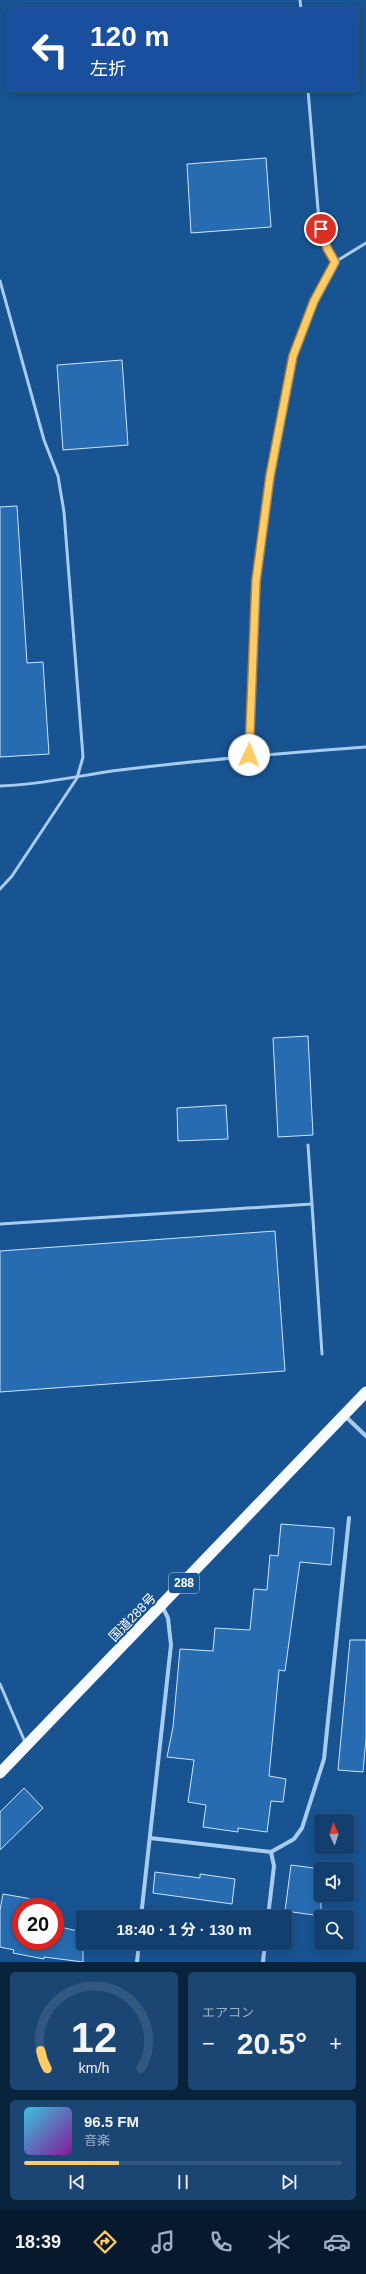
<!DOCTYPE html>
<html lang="ja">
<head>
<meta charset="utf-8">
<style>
  :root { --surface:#123f6e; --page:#1b4673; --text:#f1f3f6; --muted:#9cafc2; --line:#315881; --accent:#ffcb67 }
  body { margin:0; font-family:Arial,"Noto Sans JP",sans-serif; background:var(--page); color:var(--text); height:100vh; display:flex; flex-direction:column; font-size:15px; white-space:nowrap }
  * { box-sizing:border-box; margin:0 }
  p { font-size:13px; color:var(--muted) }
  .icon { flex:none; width:22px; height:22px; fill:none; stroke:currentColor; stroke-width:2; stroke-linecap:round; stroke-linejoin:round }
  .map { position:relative; height:1962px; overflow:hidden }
  .panel { display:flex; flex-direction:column; gap:10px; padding:10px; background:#0a233c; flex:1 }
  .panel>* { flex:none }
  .banner { position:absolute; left:8px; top:8px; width:350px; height:84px; border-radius:4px; box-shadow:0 2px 10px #0003,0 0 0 1px var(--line); background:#1a4fa0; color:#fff; overflow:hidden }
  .needle { width:26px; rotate:357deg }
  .tools { position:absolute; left:314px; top:1814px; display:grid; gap:8px }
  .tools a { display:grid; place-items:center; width:40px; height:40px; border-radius:4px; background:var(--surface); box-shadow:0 2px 10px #0003,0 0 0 1px var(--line); font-size:20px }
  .speed { position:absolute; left:12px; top:1898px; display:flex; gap:8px; font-size:20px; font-weight:700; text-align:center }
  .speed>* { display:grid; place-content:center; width:52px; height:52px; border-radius:50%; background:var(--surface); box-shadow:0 2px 10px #0003,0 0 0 1px var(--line); line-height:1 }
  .speed .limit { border:6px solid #d22; background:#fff; color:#111 }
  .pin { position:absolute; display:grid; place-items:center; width:34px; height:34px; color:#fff; margin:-17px; border:2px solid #fff; border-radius:50%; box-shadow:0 1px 4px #0007 }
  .me { position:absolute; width:44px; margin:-22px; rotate:2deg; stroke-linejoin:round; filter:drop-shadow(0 0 3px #0008) }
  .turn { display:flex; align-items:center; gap:14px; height:84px; padding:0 16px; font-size:18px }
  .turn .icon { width:52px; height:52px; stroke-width:2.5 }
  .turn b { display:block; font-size:28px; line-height:34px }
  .big { font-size:30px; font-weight:700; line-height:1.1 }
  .panel .tile { flex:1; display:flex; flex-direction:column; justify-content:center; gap:6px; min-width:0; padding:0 14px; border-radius:6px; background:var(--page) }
  .panel .dial { align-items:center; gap:0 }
  .dial svg { height:104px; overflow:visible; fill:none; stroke:var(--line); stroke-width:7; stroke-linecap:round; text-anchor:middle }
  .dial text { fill:var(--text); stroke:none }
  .song { display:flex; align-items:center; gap:12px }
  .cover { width:48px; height:48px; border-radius:6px; background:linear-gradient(135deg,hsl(190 70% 55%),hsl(290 70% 35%)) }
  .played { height:4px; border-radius:2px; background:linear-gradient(90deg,var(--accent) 30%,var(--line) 30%) }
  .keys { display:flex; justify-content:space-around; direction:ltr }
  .heat { display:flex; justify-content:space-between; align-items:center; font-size:22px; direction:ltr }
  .panel .tiles { flex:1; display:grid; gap:10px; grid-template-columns:1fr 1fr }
  .tile:last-child { grid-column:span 2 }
  .trip { position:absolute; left:76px; top:1910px; width:216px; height:40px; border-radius:4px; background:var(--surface); box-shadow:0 2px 10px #0003,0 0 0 1px var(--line); font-weight:700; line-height:40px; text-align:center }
  .menu { display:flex; height:64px; justify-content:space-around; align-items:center; background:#07192c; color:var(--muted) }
  .menu .icon { width:28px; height:28px }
  .menu .active { color:var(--accent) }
  .menu b { font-size:18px; color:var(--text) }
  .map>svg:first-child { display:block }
  .building { fill:#276bb1; stroke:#cfe5fb }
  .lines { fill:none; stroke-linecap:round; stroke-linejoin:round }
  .service { stroke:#a8ccf0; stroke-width:3 }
  .minor { stroke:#a8ccf0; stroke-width:4 }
  .trunk { stroke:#f8fbff; stroke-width:11 }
  .route-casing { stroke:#a68443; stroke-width:10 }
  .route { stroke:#ffcb67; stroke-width:7 }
  .labels { text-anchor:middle; stroke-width:4; stroke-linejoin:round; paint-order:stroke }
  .shield { fill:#185492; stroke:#baccde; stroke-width:1 }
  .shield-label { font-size:12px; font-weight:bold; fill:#fff }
  .street-label { font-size:13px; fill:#fff; stroke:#185492 }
</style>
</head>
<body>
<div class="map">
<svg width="366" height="1962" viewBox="0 0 366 1962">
  <rect width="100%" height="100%" fill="#185492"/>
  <g class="building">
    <path d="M266,158L271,227L191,233L187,164Z"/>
    <path d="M122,360L128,445L63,450L57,365Z"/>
    <path d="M17,506L27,663L43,662L49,754L0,757V507Z"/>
    <path d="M308,1036L313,1135L278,1137L273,1038Z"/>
    <path d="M226,1105L228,1139L178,1141L177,1108Z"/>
    <path d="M275,1231L285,1371L0,1392V1251Z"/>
    <path d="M281,1524L334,1528V1533L331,1565L300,1562L285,1671L279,1670L269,1776L286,1779L283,1802L271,1801L267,1832L238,1828V1832L203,1827L206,1805L188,1802L194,1760L167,1757L173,1727L180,1649L213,1651L215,1628L250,1630L254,1589L267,1590L270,1555L278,1556Z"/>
    <path d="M350,1640H366V1738L363,1772L338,1770Z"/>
    <path d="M24,1788L43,1808L0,1850V1812Z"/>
    <path d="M291,1865L321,1869V1916L285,1911Z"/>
    <path d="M155,1872L200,1878V1874L235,1879L232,1904L153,1893Z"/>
    <path d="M3,1894L55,1903L54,1907H21V1941H55V1926L83,1932V1962L44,1957V1959L13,1953L14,1950L0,1947V1910Z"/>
  </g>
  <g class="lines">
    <g class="service">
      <path d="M300,0L301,10"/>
      <path d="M308,90L319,221L322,237L335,262"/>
      <path d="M0,281L44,440L58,476L64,512L83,757L77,778L12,876L0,889"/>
      <path d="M249,755L256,581L270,476L293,356L314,301L335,262L366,243"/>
      <path d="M0,786C41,785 80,775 120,770C202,760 284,753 366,747"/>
      <path d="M308,1145L322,1354"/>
      <path d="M0,1224L312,1204"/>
      <path d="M0,1684L25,1742"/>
    </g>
    <g class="minor">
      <path d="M345,1416L366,1436"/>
      <path d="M150,1838L271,1852L294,1839L302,1828L324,1759L349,1518"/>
      <path d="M141,1917L171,1645L168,1618L162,1606"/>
      <path d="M268,1917L274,1866L271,1852"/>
      <path d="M137,1962L139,1943"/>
      <path d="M263,1962L265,1943"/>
    </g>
    <path class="trunk" d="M0,1773L366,1392"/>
  </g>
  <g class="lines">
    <defs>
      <path id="route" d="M249,755L256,581L270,476L293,356L314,301L335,262L327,248L321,229"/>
    </defs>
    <use href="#route" class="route-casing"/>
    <use href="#route" class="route"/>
  </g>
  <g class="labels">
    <rect class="shield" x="169" y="1573" width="30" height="20" rx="3"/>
    <g class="shield-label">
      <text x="184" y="1587">288</text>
    </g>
    <g class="street-label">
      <text transform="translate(132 1617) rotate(-46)" y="5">国道288号</text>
    </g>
  </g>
</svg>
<div class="tools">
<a><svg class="needle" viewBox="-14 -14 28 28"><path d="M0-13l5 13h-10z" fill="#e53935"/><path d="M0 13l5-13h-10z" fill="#9cafc2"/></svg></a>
<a><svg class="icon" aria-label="sound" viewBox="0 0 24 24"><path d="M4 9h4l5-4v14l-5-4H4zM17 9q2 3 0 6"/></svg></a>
<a><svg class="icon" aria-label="search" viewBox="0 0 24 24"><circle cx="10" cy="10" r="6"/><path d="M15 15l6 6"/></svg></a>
</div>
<div class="speed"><div class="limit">20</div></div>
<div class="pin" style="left:321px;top:229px;background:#d93025"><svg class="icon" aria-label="arrive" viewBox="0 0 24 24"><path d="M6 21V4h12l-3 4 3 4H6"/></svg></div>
<svg class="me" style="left:249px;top:755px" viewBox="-20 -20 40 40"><circle r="19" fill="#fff"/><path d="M0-13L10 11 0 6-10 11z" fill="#ffcb67"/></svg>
<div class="trip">18:40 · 1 分 · 130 m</div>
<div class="banner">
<div class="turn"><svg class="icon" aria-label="left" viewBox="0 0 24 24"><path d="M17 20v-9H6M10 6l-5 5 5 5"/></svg><div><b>120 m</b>左折</div></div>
</div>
</div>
<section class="panel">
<div class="tiles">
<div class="tile dial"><svg viewBox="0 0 100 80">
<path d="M14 69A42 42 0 1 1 86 69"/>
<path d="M14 69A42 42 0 0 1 9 55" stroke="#ffcb67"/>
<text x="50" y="56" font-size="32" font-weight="700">12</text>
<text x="50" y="72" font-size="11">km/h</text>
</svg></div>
<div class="tile"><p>エアコン</p>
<div class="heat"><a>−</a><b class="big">20.5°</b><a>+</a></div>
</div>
<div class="tile">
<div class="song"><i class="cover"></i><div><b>96.5 FM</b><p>音楽</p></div></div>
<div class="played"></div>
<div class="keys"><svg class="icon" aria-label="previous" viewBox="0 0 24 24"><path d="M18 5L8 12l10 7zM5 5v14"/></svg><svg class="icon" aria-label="pause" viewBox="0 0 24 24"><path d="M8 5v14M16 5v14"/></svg><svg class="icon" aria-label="next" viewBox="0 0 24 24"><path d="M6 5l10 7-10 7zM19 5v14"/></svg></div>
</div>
</div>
</section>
<nav class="menu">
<b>18:39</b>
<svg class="icon active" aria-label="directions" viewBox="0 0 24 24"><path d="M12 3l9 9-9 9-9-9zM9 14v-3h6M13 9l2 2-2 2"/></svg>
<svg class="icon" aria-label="music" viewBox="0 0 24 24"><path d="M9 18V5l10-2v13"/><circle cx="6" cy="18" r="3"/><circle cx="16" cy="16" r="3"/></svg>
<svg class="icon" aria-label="phone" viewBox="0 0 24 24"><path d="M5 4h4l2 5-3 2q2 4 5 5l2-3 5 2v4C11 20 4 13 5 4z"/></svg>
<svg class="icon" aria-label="climate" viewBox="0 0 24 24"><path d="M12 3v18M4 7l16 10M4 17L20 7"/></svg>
<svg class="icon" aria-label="car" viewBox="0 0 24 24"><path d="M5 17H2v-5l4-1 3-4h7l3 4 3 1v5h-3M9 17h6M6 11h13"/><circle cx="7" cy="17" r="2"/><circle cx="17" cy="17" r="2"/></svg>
</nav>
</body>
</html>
